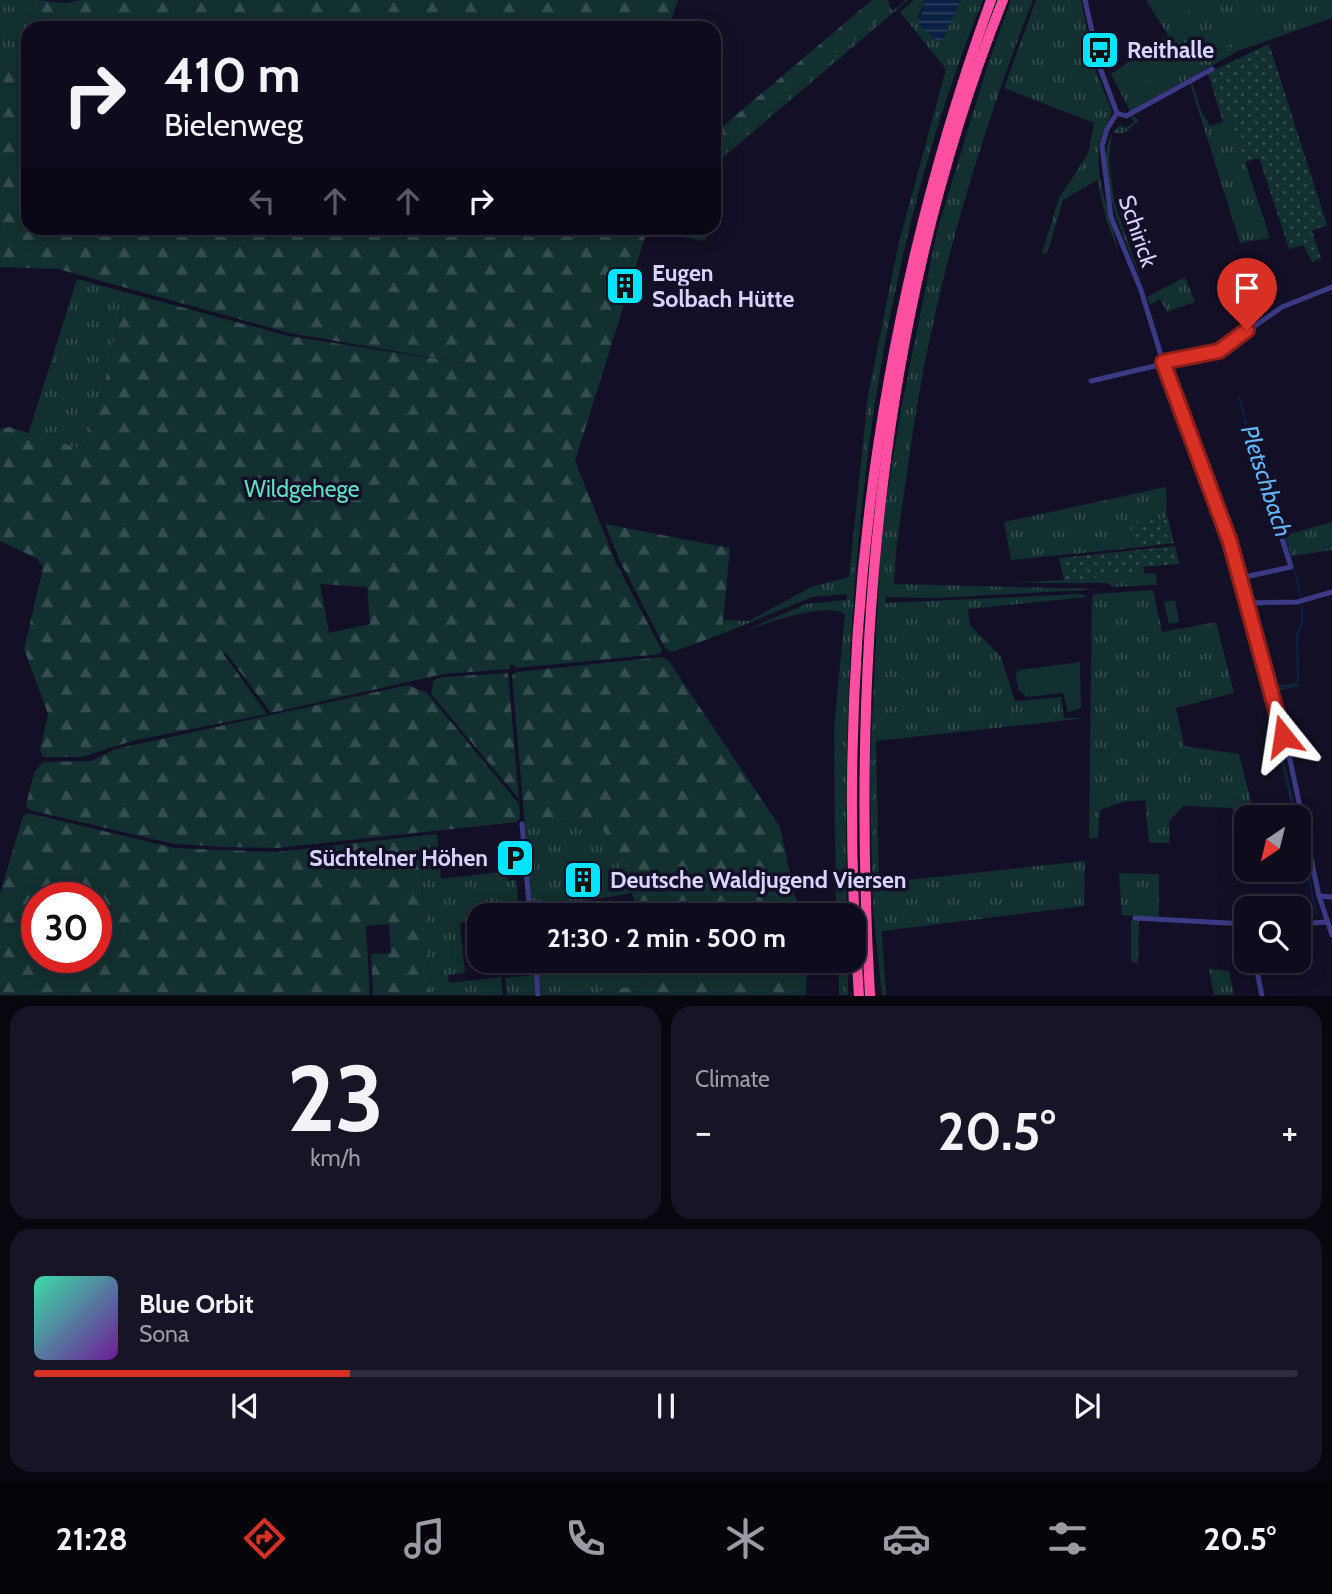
<!DOCTYPE html>
<html lang="en">
<head>
<meta charset="utf-8">
<style>
  :root { --surface:#0e0b1c; --page:#171425; --text:#f1f3f6; --muted:#9b9ba3; --line:#2e2b3b; --accent:#d93025 }
  body { margin:0; font-family:Cabin,sans-serif; background:var(--page); color:var(--text); height:100vh; display:flex; flex-direction:column; font-size:26px; white-space:nowrap }
  * { box-sizing:border-box; margin:0 }
  p { font-size:23px; color:var(--muted) }
  .icon { flex:none; width:38px; height:38px; fill:none; stroke:currentColor; stroke-width:2; stroke-linecap:round; stroke-linejoin:round }
  .map { position:relative; height:996px; overflow:hidden }
  .sheet { display:flex; flex-direction:column; gap:10px; padding:10px; background:#08060f; flex:1 }
  .sheet>* { flex:none }
  .banner { position:absolute; left:21px; top:21px; width:700px; height:214px; border-radius:21px; box-shadow:0 4px 18px #0003,0 0 0 2px var(--line); background:#0e0b1c; color:var(--text); overflow:hidden }
  .needle { width:46px; rotate:215deg }
  .controls { position:absolute; left:1234px; top:805px; display:grid; gap:14px }
  .controls a { display:grid; place-items:center; width:77px; height:77px; border-radius:14px; background:var(--surface); box-shadow:0 4px 18px #0003,0 0 0 2px var(--line); font-size:35px }
  .speed { position:absolute; left:21px; top:882px; display:flex; gap:14px; font-size:35px; font-weight:700; text-align:center }
  .speed>* { display:grid; place-content:center; width:91px; height:91px; border-radius:50%; background:var(--surface); box-shadow:0 4px 18px #0003,0 0 0 2px var(--line); line-height:1 }
  .speed .limit { border:10px solid #d22; background:#fff; color:#111 }
  .pin { position:absolute; display:grid; place-items:center; width:60px; height:60px; color:#fff; margin:-72px -30px; border-radius:50% 50% 50% 0; rotate:-45deg; box-shadow:0 0 7px #0007 }
  .pin .icon { rotate:45deg }
  .me { position:absolute; width:77px; margin:-38px; rotate:345deg; stroke-linejoin:round; filter:drop-shadow(0 0 5px #0008) }
  .turn { display:flex; align-items:center; gap:24px; height:147px; padding:0 28px; font-size:32px }
  .turn .icon { width:91px; height:91px; stroke-width:2.5 }
  .turn b { display:block; font-size:49px; line-height:60px }
  .lanes { display:flex; align-items:center; height:66px; padding:0 28px; background:#0003; justify-content:center; gap:35px; direction:ltr }
  .lanes .off { opacity:.35 }
  .big { font-size:52px; font-weight:800; line-height:1.1 }
  .sheet .tile { flex:1; display:flex; flex-direction:column; justify-content:center; gap:10px; min-width:0; padding:0 24px; border-radius:21px; background:var(--page) }
  .sheet .dial { align-items:center; gap:0 }
  .dial b { font-size:91px; line-height:1 }
  .song { display:flex; align-items:center; gap:21px }
  .cover { width:84px; height:84px; border-radius:10px; background:linear-gradient(135deg,hsl(160 70% 55%),hsl(280 70% 35%)) }
  .played { height:7px; border-radius:4px; background:linear-gradient(90deg,var(--accent) 25%,var(--line) 25%) }
  .keys { display:flex; justify-content:space-around; direction:ltr }
  .heat { display:flex; justify-content:space-between; align-items:center; font-size:38px; direction:ltr }
  .sheet .tiles { flex:1; display:grid; gap:10px; grid-template-columns:1fr 1fr }
  .tile:last-child { grid-column:span 2 }
  .trip { position:absolute; left:467px; top:903px; width:399px; height:70px; border-radius:21px; background:var(--surface); box-shadow:0 4px 18px #0003,0 0 0 2px var(--line); font-weight:800; line-height:70px; text-align:center }
  .tabs { display:flex; height:112px; justify-content:space-around; align-items:center; background:#06040b; color:var(--muted) }
  .tabs .icon { width:49px; height:49px }
  .tabs .current { color:var(--accent) }
  .tabs b { font-size:32px; color:var(--text) }
  .map>svg:first-child { display:block }
  .grass { fill:url(#grass-tufts) }
  .forest { fill:url(#forest-firs); fill-rule:evenodd }
  .park { fill:#12302f }
  .garden { fill:url(#garden-dots) }
  .water { fill:url(#water-rules) }
  .lines { fill:none; stroke-linecap:round; stroke-linejoin:round }
  .stream { stroke:#0a1f44; stroke-width:2 }
  .street { stroke:#3d3a85; stroke-width:5 }
  .highway { stroke:#ff4fa3; stroke-width:10 }
  .route-casing { stroke:#8d1f18; stroke-width:18 }
  .route { stroke:#d93025; stroke-width:12 }
  .labels { text-anchor:middle; stroke-width:7; stroke-linejoin:round; paint-order:stroke }
  .poi-label { font-size:23px; font-weight:bold; fill:#d9d4ff; stroke:#130f26; text-anchor:start }
  .street-label { font-size:23px; fill:#d9d4ff; stroke:#130f26 }
  .park-label { font-size:23px; fill:#5fe0c0; stroke:#130f26 }
  .water-label { font-size:24px; font-style:italic; fill:#62b6ff; stroke:#130f26 }
</style>
</head>
<body>
<div class="map">
<svg width="1332" height="996" viewBox="0 0 1332 996">
  <defs>
    <pattern id="grass-tufts" width="24" height="20" patternUnits="userSpaceOnUse" patternTransform="scale(1.75)"><rect width="24" height="20" fill="#12302f"/><path d="M3 7l-1-3M5 7V3M7 7l1-3M15 17l-1-3M17 17v-4M19 17l1-3" fill="none" stroke="#344d4e"/></pattern>
    <pattern id="forest-firs" width="22" height="20" patternUnits="userSpaceOnUse" patternTransform="scale(1.75)"><rect width="22" height="20" fill="#12302f"/><path d="M5 1l3.5 6h-7zM16 11l3.5 6h-7z" fill="#344d4e"/></pattern>
    <pattern id="garden-dots" width="8" height="8" patternUnits="userSpaceOnUse" patternTransform="scale(1.75)"><rect width="8" height="8" fill="#12302f"/><path d="M2 2h.1M6 6h.1" fill="none" stroke="#344d4e" stroke-width="1.8" stroke-linecap="round"/></pattern>
    <pattern id="water-rules" width="6" height="5" patternUnits="userSpaceOnUse" patternTransform="scale(1.75)"><rect width="6" height="5" fill="#0a1f44"/><path d="M0 2.5h6" fill="none" stroke="#2d3f60"/></pattern>
  </defs>
  <rect width="100%" height="100%" fill="#130f26"/>
  <g class="grass">
    <path d="M0,0H38L45,28H28V74L0,71Z"/>
    <path d="M906,0H908L714,165V161L891,9L893,11Z"/>
    <path d="M914,0H925L917,19L961,0H983C865,288 841,607 847,915H836L834,728L845,614C822,602 770,623 746,630L806,604L846,600L847,594L812,597L722,634L724,620L749,621L811,587L849,577L868,395L899,242L946,69L900,12Z"/>
    <path d="M1011,0H1033C973,154 928,309 907,473C902,509 895,547 894,584L1099,589L939,598L886,597L885,603L1081,594L1088,597L968,609L970,625L1001,657L1015,701L1061,697L1064,718H1087L876,741L879,883L1085,861L1084,906L882,931L886,995H882L873,912L870,770L881,532L901,410L937,231L987,67Z"/>
    <path d="M1036,0H1081L1095,69L1112,111C1109,122 1102,131 1100,142C1093,180 1112,215 1118,251L1107,222L1097,180L1063,200L1047,254L1042,253L1059,198L1088,154L1094,123L1004,88Z"/>
    <path d="M1146,0H1332V18L1238,51L1130,111L1111,74L1168,35Z"/>
    <path d="M1192,82L1201,111L1210,126L1231,119L1270,238L1240,243L1190,83Z"/>
    <path d="M1133,115L1139,121L1124,133H1112L1109,159L1114,201L1142,282C1128,248 1083,152 1120,125L1126,128L1134,122L1131,116Z"/>
    <path d="M1185,277L1195,302L1167,312L1160,299L1150,305L1147,297Z"/>
    <path d="M77,279L125,292L103,390L84,450L28,435Z"/>
    <path d="M1240,395L1247,426L1286,535L1332,522V550L1292,556V566L1277,511L1245,426Z"/>
    <path d="M1166,487L1167,518L1129,524L1134,548L1011,560L1004,522Z"/>
    <path d="M1156,573L1157,585L1112,587L1107,583H1019Z"/>
    <path d="M1153,590L1162,632L1216,622L1234,693L1176,708L1184,746L1239,754L1255,817H1246V828H1240L1232,808L1183,806L1169,822L1170,843H1149L1145,800L1123,802L1100,810L1098,838H1089L1092,597L1095,594Z"/>
    <path d="M1303,605V624L1298,635L1299,686L1276,691L1275,686L1297,683L1296,635L1301,624Z"/>
    <path d="M1269,701L1298,817H1295L1266,703Z"/>
    <path d="M598,818L632,893L531,910L525,826Z"/>
    <path d="M437,834L441,879L500,872L507,874L508,881L516,880L519,912L480,915L479,919L460,923L465,973L448,975L449,983L501,977L503,995H431L418,836Z"/>
    <path d="M1119,873L1159,874V917L1122,915Z"/>
    <path d="M1131,920H1139L1138,963L1131,962Z"/>
    <path d="M577,961H644L643,985L601,991L600,995H541L539,971L577,966Z"/>
    <path d="M838,961H848V995H839Z"/>
    <path d="M1209,969L1229,971L1234,995H1214Z"/>
    <path d="M535,975L537,995H507L505,978Z"/>
  </g>
  <g class="forest">
    <path d="M38,0L66,3L81,0H678L668,28H45Z"/>
    <path d="M872,0H888L891,9L714,161V134Z"/>
    <path d="M0,71L28,74V228H648L575,461L616,563L662,650L660,654L517,668L511,664L509,669L443,674L271,713L226,653H223L267,714L132,741L82,757H43L40,750L48,714L24,649L43,568L38,559L0,541V429L9,427L84,450L103,390L125,292L289,336L464,363L289,333L58,269L0,267ZM320,584L367,587L370,624L329,633Z"/>
    <path d="M652,228H707L705,241L651,230Z"/>
    <path d="M605,524L730,548L722,634L672,652L665,648L620,561Z"/>
    <path d="M662,657L668,660L780,827L799,915H637L632,893L598,818L525,826L512,676L516,672Z"/>
    <path d="M508,673L519,799L431,694L434,680L442,677Z"/>
    <path d="M408,685L427,693L519,804L520,817L517,822L276,848L224,847L174,844L29,810L26,805L34,773L43,762L91,761L115,749Z"/>
    <path d="M28,813L175,848L276,852L418,836L431,995H373L371,954L391,953L389,924L366,926L370,995H0V894L23,816ZM37,898H96V957H37Z"/>
    <path d="M644,961H807L806,995H600V991L643,985Z"/>
  </g>
  <g class="park">
    <path d="M1158,0H1204L1173,22Z"/>
    <path d="M1252,8L1262,29L1207,56L1196,36Z"/>
    <path d="M1167,46L1177,61L1130,92L1120,77Z"/>
    <path d="M1175,600L1179,622L1169,624L1164,602Z"/>
    <path d="M1080,662L1081,708L1068,712L1063,693L1027,697L1018,690L1016,674L1019,670Z"/>
  </g>
  <g class="garden">
    <path d="M1269,44L1327,225L1312,231L1321,259L1312,262L1303,245L1289,249L1259,158L1245,162L1231,119L1223,122L1208,73Z"/>
    <path d="M1168,518L1174,543L1134,548L1129,523Z"/>
    <path d="M1175,546L1179,564L1143,567L1144,574L1064,580L1059,558Z"/>
  </g>
  <path class="water" d="M925,0H961L943,39L937,41L918,24Z"/>
  <g class="lines">
    <g class="stream">
      <path d="M1239,397C1252,453 1277,506 1292,562"/>
      <path d="M1294,570L1301,596"/>
      <path d="M1276,688L1298,685L1297,635L1302,624V606"/>
      <path d="M1267,702L1297,817"/>
      <path d="M1298,826L1301,838"/>
      <path d="M1304,852L1316,914"/>
    </g>
    <g class="street">
      <path d="M1085,0L1100,68L1117,113"/>
      <path d="M1117,113L1107,129L1102,146L1111,217L1141,290L1163,362L1230,542L1290,760L1319,896L1332,935"/>
      <path d="M1117,113L1126,116L1212,69"/>
      <path d="M1091,381L1219,351L1282,307L1332,287"/>
      <path d="M1240,578L1291,567L1277,523"/>
      <path d="M1247,603L1297,602L1332,592"/>
      <path d="M522,824L530,915"/>
      <path d="M1319,896L1332,897"/>
      <path d="M1135,918L1246,924"/>
      <path d="M1298,924L1327,922"/>
      <path d="M536,961L538,996"/>
      <path d="M1255,961L1262,996"/>
    </g>
    <g class="highway">
      <path d="M859,996C834,654 874,322 991,0"/>
      <path d="M870,996C851,660 877,315 1003,0"/>
    </g>
  </g>
  <g class="lines">
    <defs>
      <path id="route" d="M1247,330L1219,351L1163,362L1230,542L1283,736"/>
    </defs>
    <use href="#route" class="route-casing"/>
    <use href="#route" class="route"/>
  </g>
  <defs>
    <symbol id="bus-square" viewBox="-11 -11 22 22"><rect x="-9" y="-9" width="18" height="18" rx="4" fill="#00e5ff" stroke="#130f26"/><path d="M-5-6H5V4H4V6H2V4H-2V6H-4V4H-5ZM-3.5-4V0h7V-4ZM-3.5 1.2v1.5H-2V1.2ZM2 1.2v1.5H3.5V1.2Z" fill="#111"/></symbol>
    <symbol id="building-square" viewBox="-11 -11 22 22"><rect x="-9" y="-9" width="18" height="18" rx="4" fill="#00e5ff" stroke="#130f26"/><path d="M-4-6H4V6H1V3H-1V6H-4ZM-2.5-4.3h1.7v1.8h-1.7ZM.8-4.3h1.7v1.8H.8ZM-2.5-1h1.7V.8h-1.7ZM.8-1h1.7V.8H.8Z" fill="#111"/></symbol>
    <symbol id="parking-square" viewBox="-11 -11 22 22"><rect x="-9" y="-9" width="18" height="18" rx="4" fill="#00e5ff" stroke="#130f26"/><path d="M-3.5-5.5H1a3.5 3.5 0 0 1 0 7H-1V5.5H-3.5ZM-1-3.4V-.6H.8a1.4 1.4 0 0 0 0-2.8Z" fill="#111"/></symbol>
  </defs>
  <g fill-rule="evenodd">
    <use href="#bus-square" x="1078" y="28" width="44" height="44"/>
    <use href="#building-square" x="603" y="264" width="44" height="44"/>
    <use href="#parking-square" x="493" y="836" width="44" height="44"/>
    <use href="#building-square" x="561" y="858" width="44" height="44"/>
  </g>
  <g class="labels">
    <g class="poi-label">
      <text x="1127" y="58">Reithalle</text>
      <text x="652" y="281">Eugen<tspan x="652" dy="26">Solbach Hütte</tspan></text>
      <text x="488" y="866" text-anchor="end">Süchtelner Höhen</text>
      <text x="610" y="888">Deutsche Waldjugend Viersen</text>
    </g>
    <g class="street-label">
      <text transform="translate(1138 231) rotate(71)" y="8">Schirick</text>
    </g>
    <g class="park-label">
      <text x="302" y="497">Wildgehege</text>
    </g>
    <g class="water-label">
      <text transform="translate(1266 481) rotate(72)" y="8">Pletschbach</text>
    </g>
  </g>
</svg>
<div class="controls">
<a><svg class="needle" viewBox="-14 -14 28 28"><path d="M0-13l5 13h-10z" fill="#e53935"/><path d="M0 13l5-13h-10z" fill="#9b9ba3"/></svg></a>
<a><svg class="icon" aria-label="search" viewBox="0 0 24 24"><circle cx="10" cy="10" r="6"/><path d="M15 15l6 6"/></svg></a>
</div>
<div class="speed"><div class="limit">30</div></div>
<div class="pin" style="left:1247px;top:330px;background:#d93025"><svg class="icon" aria-label="arrive" viewBox="0 0 24 24"><path d="M6 21V4h12l-3 4 3 4H6"/></svg></div>
<svg class="me" style="left:1283px;top:736px" viewBox="-20 -20 40 40"><path d="M0-17L14 15 0 8-14 15z" fill="#d93025" stroke="#fff" stroke-width="4"/></svg>
<div class="trip">21:30 · 2 min · 500 m</div>
<div class="banner">
<div class="turn"><svg class="icon" aria-label="right" viewBox="0 0 24 24"><path d="M7 20v-9h11M14 6l5 5-5 5"/></svg><div><b>410 m</b>Bielenweg</div></div>
<div class="lanes"><svg class="icon off" aria-label="left" viewBox="0 0 24 24"><path d="M17 20v-9H6M10 6l-5 5 5 5"/></svg><svg class="icon off" aria-label="ahead" viewBox="0 0 24 24"><path d="M12 20V5M6 11l6-6 6 6"/></svg><svg class="icon off" aria-label="ahead" viewBox="0 0 24 24"><path d="M12 20V5M6 11l6-6 6 6"/></svg><svg class="icon" aria-label="right" viewBox="0 0 24 24"><path d="M7 20v-9h11M14 6l5 5-5 5"/></svg></div>
</div>
</div>
<section class="sheet">
<div class="tiles">
<div class="tile dial"><b>23</b><p>km/h</p></div>
<div class="tile"><p>Climate</p>
<div class="heat"><a>−</a><b class="big">20.5°</b><a>+</a></div>
</div>
<div class="tile">
<div class="song"><i class="cover"></i><div><b>Blue Orbit</b><p>Sona</p></div></div>
<div class="played"></div>
<div class="keys"><svg class="icon" aria-label="previous" viewBox="0 0 24 24"><path d="M18 5L8 12l10 7zM5 5v14"/></svg><svg class="icon" aria-label="pause" viewBox="0 0 24 24"><path d="M8 5v14M16 5v14"/></svg><svg class="icon" aria-label="next" viewBox="0 0 24 24"><path d="M6 5l10 7-10 7zM19 5v14"/></svg></div>
</div>
</div>
</section>
<nav class="tabs">
<b>21:28</b>
<svg class="icon current" aria-label="directions" viewBox="0 0 24 24"><path d="M12 3l9 9-9 9-9-9zM9 14v-3h6M13 9l2 2-2 2"/></svg>
<svg class="icon" aria-label="music" viewBox="0 0 24 24"><path d="M9 18V5l10-2v13"/><circle cx="6" cy="18" r="3"/><circle cx="16" cy="16" r="3"/></svg>
<svg class="icon" aria-label="phone" viewBox="0 0 24 24"><path d="M5 4h4l2 5-3 2q2 4 5 5l2-3 5 2v4C11 20 4 13 5 4z"/></svg>
<svg class="icon" aria-label="climate" viewBox="0 0 24 24"><path d="M12 3v18M4 7l16 10M4 17L20 7"/></svg>
<svg class="icon" aria-label="car" viewBox="0 0 24 24"><path d="M5 17H2v-5l4-1 3-4h7l3 4 3 1v5h-3M9 17h6M6 11h13"/><circle cx="7" cy="17" r="2"/><circle cx="17" cy="17" r="2"/></svg>
<svg class="icon" aria-label="filters" viewBox="0 0 24 24"><path d="M4 7h16M4 17h16"/><circle cx="9" cy="7" r="2"/><circle cx="15" cy="17" r="2"/></svg>
<b>20.5°</b>
</nav>
</body>
</html>
